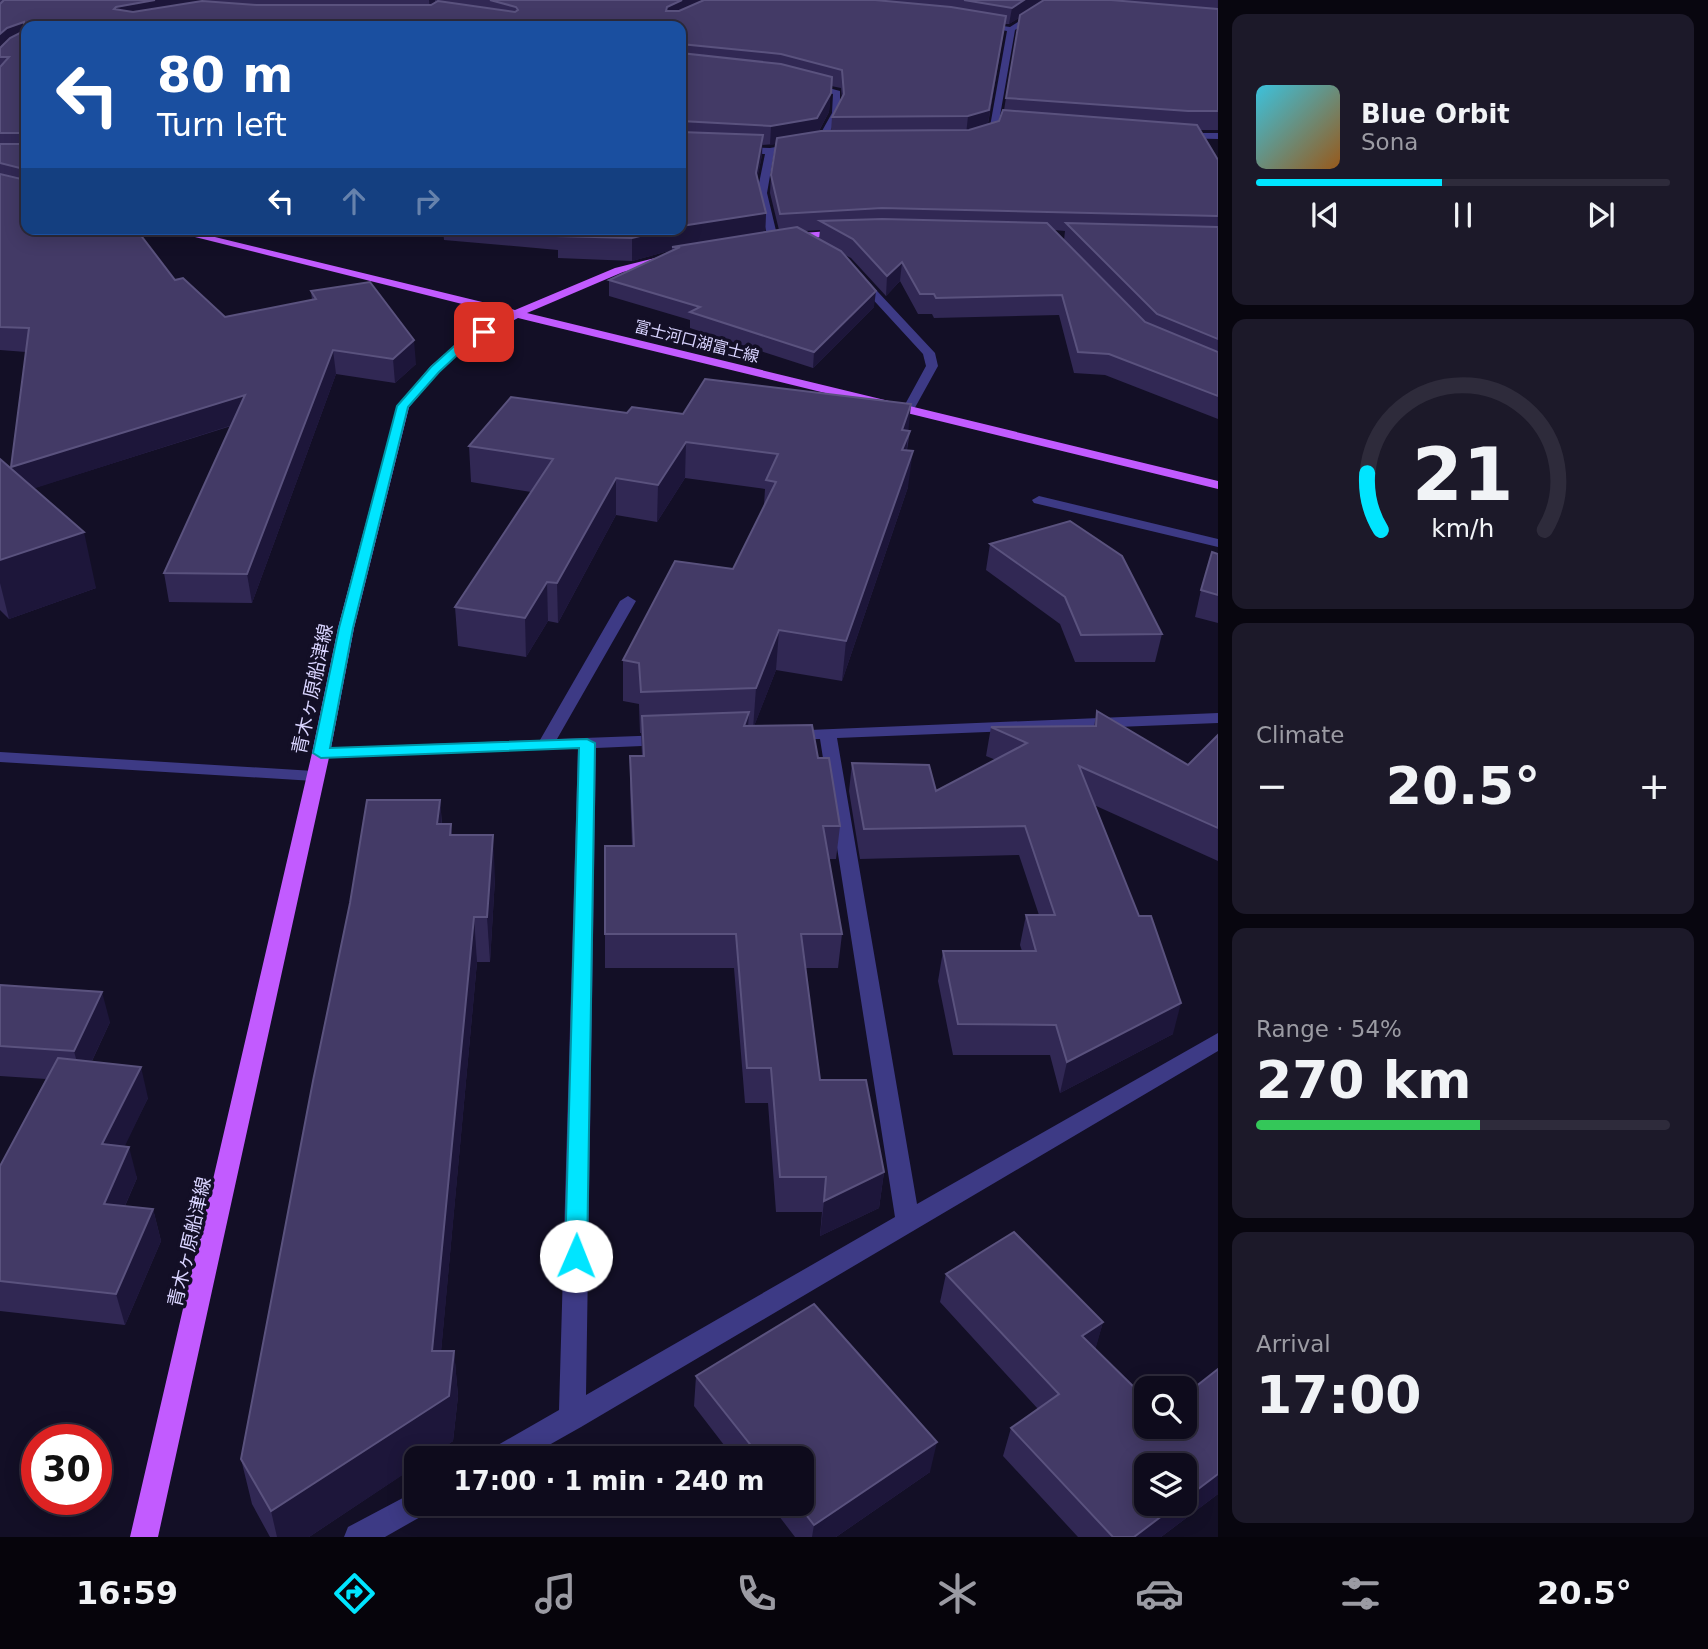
<!DOCTYPE html>
<html lang="en">
<head>
<meta charset="utf-8">
<style>
  :root { --surface:#0e0b1c; --page:#1c1929; --text:#f1f3f6; --muted:#9b9ba3; --line:#2e2b3b; --accent:#00e5ff }
  body { margin:0; font-family:"DejaVu Sans","Noto Sans JP",sans-serif; background:var(--page); color:var(--text); height:100vh; display:flex; flex-direction:column; font-size:26px; white-space:nowrap }
  * { box-sizing:border-box; margin:0 }
  p { font-size:23px; color:var(--muted) }
  .icon { flex:none; width:38px; height:38px; fill:none; stroke:currentColor; stroke-width:2; stroke-linecap:round; stroke-linejoin:round }
  .map { position:relative; flex:1; overflow:hidden }
  .panel { display:flex; flex-direction:column; gap:14px; padding:14px; background:#08060f; width:490px }
  .panel>* { flex:none }
  .banner { position:absolute; left:21px; top:21px; width:665px; height:214px; border-radius:14px; box-shadow:0 4px 18px #0003,0 0 0 2px var(--line); background:#1a4fa0; color:#fff; overflow:hidden }
  .tools { position:absolute; left:1134px; top:1376px; display:grid; gap:14px }
  .tools a { display:grid; place-items:center; width:63px; height:63px; border-radius:14px; background:var(--surface); box-shadow:0 4px 18px #0003,0 0 0 2px var(--line); font-size:35px }
  .speed { position:absolute; left:21px; top:1424px; display:flex; gap:14px; font-size:35px; font-weight:700; text-align:center }
  .speed>* { display:grid; place-content:center; width:91px; height:91px; border-radius:50%; background:var(--surface); box-shadow:0 4px 18px #0003,0 0 0 2px var(--line); line-height:1 }
  .speed .limit { border:10px solid #d22; background:#fff; color:#111 }
  .pin { position:absolute; display:grid; place-items:center; width:60px; height:60px; color:#fff; margin:-30px; border-radius:14px; box-shadow:0 4px 10px #0006 }
  .me { position:absolute; width:77px; margin:-38px; rotate:1deg; stroke-linejoin:round; filter:drop-shadow(0 0 5px #0008) }
  .turn { display:flex; align-items:center; gap:24px; height:147px; padding:0 21px; font-size:32px }
  .turn .icon { width:91px; height:91px; stroke-width:2.5 }
  .turn b { display:block; font-size:49px; line-height:60px }
  .lanes { display:flex; align-items:center; height:66px; padding:0 21px; background:#0003; justify-content:center; gap:35px; direction:ltr }
  .lanes .off { opacity:.35 }
  .big { font-size:52px; font-weight:700; line-height:1.1 }
  .panel .tile { flex:1; display:flex; flex-direction:column; justify-content:center; gap:10px; min-width:0; padding:0 24px; border-radius:14px; background:var(--page) }
  .panel .dial { align-items:center; gap:0 }
  .dial svg { height:182px; overflow:visible; fill:none; stroke:var(--line); stroke-width:7; stroke-linecap:round; text-anchor:middle }
  .dial text { fill:var(--text); stroke:none }
  .song { display:flex; align-items:center; gap:21px }
  .cover { width:84px; height:84px; border-radius:10px; background:linear-gradient(135deg,hsl(190 70% 55%),hsl(30 70% 35%)) }
  .played { height:7px; border-radius:4px; background:linear-gradient(90deg,var(--accent) 45%,var(--line) 45%) }
  .keys { display:flex; justify-content:space-around; direction:ltr }
  .heat { display:flex; justify-content:space-between; align-items:center; font-size:38px; direction:ltr }
  .charge { height:10px; border-radius:5px; background:linear-gradient(90deg,#34c759 54%,var(--line) 0) }
  .trip { position:absolute; left:404px; top:1446px; width:410px; height:70px; border-radius:14px; background:var(--surface); box-shadow:0 4px 18px #0003,0 0 0 2px var(--line); font-weight:700; line-height:70px; text-align:center }
  .tabs { display:flex; height:112px; justify-content:space-around; align-items:center; background:#06040b; color:var(--muted) }
  .tabs .icon { width:49px; height:49px }
  .tabs .current { color:var(--accent) }
  .tabs b { font-size:32px; color:var(--text) }
  main { display:flex; flex:1; min-height:0 }
  .map>svg:first-child { display:block }
  .lines { fill:none; stroke-linecap:round; stroke-linejoin:round }
  .minor { fill:#3d3a85; fill-rule:evenodd }
  .major { fill:#c25bff; fill-rule:evenodd }
  .wall { fill:#312854; fill-rule:evenodd }
  .shaded-wall { fill:#1d163a }
  .building { fill:#433a66; stroke:#5a527e; stroke-width:2 }
  .route { fill:#00e5ff; stroke:#0095a6; stroke-width:2 }
  .labels { text-anchor:middle; stroke-width:7; stroke-linejoin:round; paint-order:stroke }
  .far-street-label { font-size:16px; fill:#d9d4ff; stroke:#130f26 }
  .street-label { font-size:19px; fill:#d9d4ff; stroke:#130f26 }
</style>
</head>
<body>
<main>
<div class="map">
<svg width="1218" height="1537" viewBox="0 0 1218 1537">
  <rect width="100%" height="100%" fill="#130f26"/>
  <g class="lines">
    <g class="minor">
      <path d="M1054,0H1062L1015,30L997,133L980,139V135L989,132L1007,31L977,25L981,23L1010,27Z"/>
      <path d="M806,82L840,91V113L823,144L774,153L767,193L778,239L773,242L768,239L757,193L765,154L740,153L735,150L740,147L770,148L817,140L832,113L833,94L806,86Z"/>
      <path d="M1180,133H1218V139L1177,138V134Z"/>
      <path d="M856,277H864L935,353L938,366L912,413L908,414L902,410L926,366L923,354L856,281Z"/>
      <path d="M1039,496L1218,539V547L1034,503L1032,500Z"/>
      <path d="M628,596L636,601L557,739L665,735L674,740L665,745L596,748L586,1395L895,1217L820,739H785L782,735L785,731L1218,713V723L837,738L917,1204L1218,1033V1051L581,1427L526,1458H488L491,1449L559,1410L578,748L321,758L312,753L321,748L540,740L620,601Z"/>
      <path d="M0,752L314,771L323,776L314,781L0,762Z"/>
      <path d="M416,1491V1503H433L429,1512L385,1537H344L348,1527Z"/>
    </g>
    <g class="major">
      <path d="M163,229H182L515,310L615,268L667,255L671,256V260L623,272L527,313L1218,481V489L518,318L470,343L439,372L409,407L354,628L330,753L158,1537H130L312,753L338,628L397,406L431,366L462,339L506,315Z"/>
      <path d="M844,230L849,233L848,235L788,240L783,237L788,234Z"/>
    </g>
  </g>
  <g class="wall">
    <path d="M0,0H1218V130H1200L1218,160V419L1105,375L1074,373L1059,315L934,318L932,314H918L900,281L886,296L851,258L843,254L874,307L813,368L690,328V320L609,296V280L672,250L632,261L558,258V250L444,240L443,229H681V26H26V229L175,280L225,317L312,300L311,291L416,364L395,383L336,374L252,603L169,602L164,573L231,426L34,488L96,588L9,619L0,610V459L11,469L26,352L0,350ZM1019,18L1004,110L999,121L988,124L1005,24H1009ZM831,86L841,88L842,99L832,117L831,131H819L829,112ZM776,144L771,175L770,193L779,230L765,232L766,213L757,179L762,155V145ZM820,230L819,239L805,231ZM1054,230L1065,231L1064,240Z"/>
    <path d="M627,413L683,414L910,431L907,450L908,487L842,681L776,670L754,726L818,758L840,826L836,859H829L842,934L838,968H805L820,1080L884,1172L879,1208L820,1236L822,1212H776L768,1103H745L734,968H605V846H632L630,789V756H642L641,733H640L639,704L623,701V660L733,569L764,506L765,489L685,478L657,522L616,515L558,623L548,621L526,657L458,646L455,607L531,492L471,482L469,446Z"/>
    <path d="M990,544L1162,634L1155,662H1075L1060,624L986,570Z"/>
    <path d="M1218,554V623L1195,617L1201,590Z"/>
    <path d="M1097,711L1188,765L1218,735V861L1094,805L1173,1034L1060,1093L1050,1055H953L938,981L943,951H1022L1020,945L1026,915H1039L1019,855L860,859L849,791L852,763L936,791L996,760L986,756L991,727L1094,726Z"/>
    <path d="M440,800L442,824H451L452,835L495,878L490,962H477L441,1351H454L458,1396L453,1441L309,1537H270L252,1504L241,1459Z"/>
    <path d="M0,985L110,1022L92,1061L148,1098L124,1146L137,1178L125,1206L153,1209L161,1241L125,1325L0,1311V1166L46,1079L0,1076Z"/>
    <path d="M946,1274L1103,1322L1095,1349L1146,1426L1218,1369V1494L1161,1537H1078L1003,1456L1011,1428L1038,1409L940,1302Z"/>
    <path d="M696,1376L930,1472L836,1537H795L769,1503H802V1458H734L694,1406Z"/>
  </g>
  <g class="shaded-wall">
    <path d="M155,0H202L204,8L119,23L114,9L116,7Z"/>
    <path d="M429,0H435V7L430,12Z"/>
    <path d="M682,0H729L667,24V7Z"/>
    <path d="M1024,0H1049L1009,24L1012,8Z"/>
    <path d="M1006,16L987,129L966,135L968,116Z"/>
    <path d="M24,22L26,32L0,55V34L7,28Z"/>
    <path d="M831,93L829,112L815,138L770,145L771,126Z"/>
    <path d="M763,135L762,155L754,194L756,173Z"/>
    <path d="M766,213L765,235L680,247H672V250L632,261V238L668,229H681V226L687,224Z"/>
    <path d="M902,262L900,281L886,296L887,276Z"/>
    <path d="M876,291L874,307L813,368L814,352Z"/>
    <path d="M414,340L416,364L395,383L393,359Z"/>
    <path d="M333,350L336,374L252,603L247,574Z"/>
    <path d="M245,395L248,420L17,494L11,467Z"/>
    <path d="M911,404L905,466L898,486L902,430Z"/>
    <path d="M686,442L685,478L657,522L658,485Z"/>
    <path d="M913,451L908,487L842,681L846,641Z"/>
    <path d="M616,478V515L558,623L557,583Z"/>
    <path d="M84,532L96,588L9,619L0,583V560Z"/>
    <path d="M547,582L548,621L526,657L525,618Z"/>
    <path d="M779,630L776,670L753,729L756,688Z"/>
    <path d="M749,712L747,744L744,726Z"/>
    <path d="M440,800L443,843L437,824Z"/>
    <path d="M493,835L495,878L490,962L487,917Z"/>
    <path d="M474,917L477,962L437,1396L432,1351Z"/>
    <path d="M102,992L110,1022L82,1082L74,1051Z"/>
    <path d="M1181,1003L1173,1034L1060,1093L1067,1062Z"/>
    <path d="M141,1067L148,1098L111,1175L102,1144Z"/>
    <path d="M129,1147L137,1178L112,1235L104,1204Z"/>
    <path d="M884,1172L879,1208L820,1236L824,1201Z"/>
    <path d="M153,1209L161,1241L125,1325L116,1294Z"/>
    <path d="M1103,1322L1095,1351L1082,1336Z"/>
    <path d="M454,1351L458,1396L453,1441L429,1458H416V1466L309,1537H277L271,1511Z"/>
    <path d="M937,1442L930,1472L836,1537H812L814,1525Z"/>
    <path d="M1218,1474V1494L1161,1537H1134L1179,1503H1185V1499Z"/>
  </g>
  <g class="building">
    <path d="M4,0H155L116,7L114,9L133,12L202,1L256,5H431L438,1L515,12L518,10L516,7L490,0H682L667,7L666,11H679L704,0H875L951,7L1006,16L989,110L968,116L832,117L844,94L842,70L781,54L681,44V26H26V229H136L175,280L183,278L225,317L316,299L311,291L370,282L414,340L393,359L333,350L247,574L164,573L245,395L11,467L29,328L0,327V174L21,179L24,176V169L0,163V144H22L25,136L22,133H0V67L9,57H0V48L10,38L24,31V22L7,28L0,34V4Z"/>
    <path d="M964,0H1024L1012,8Z"/>
    <path d="M1044,0H1111L1218,9V111H1188L1006,98L1020,15Z"/>
    <path d="M681,51V53L781,64L832,77L831,93L817,118L771,126L681,121Z"/>
    <path d="M1003,110L1197,125L1218,160V216L882,208L780,214L771,175L777,138L821,131L969,130L999,121Z"/>
    <path d="M681,128V132L763,135L756,173L766,213L681,226Z"/>
    <path d="M882,219L1047,223L1145,322L1218,352V396L1109,354L1078,352L1062,295L936,298L934,294H920L902,262L887,276L853,239L820,221Z"/>
    <path d="M1066,223L1218,227V339L1157,314Z"/>
    <path d="M797,227L841,251L876,291L814,352L690,312L700,307L609,280L680,247H672Z"/>
    <path d="M559,229H668L632,238L557,236Z"/>
    <path d="M705,379L911,404L902,430L910,431L902,450L913,451L846,641L779,630L756,688L641,692L639,663L623,660L675,561L733,569L776,482L766,480L778,454L686,442L658,485L616,478L557,583L547,582L525,618L455,607L553,459L469,446L511,397L627,413L632,407L683,414Z"/>
    <path d="M0,459L84,532L0,560Z"/>
    <path d="M1070,521L1122,556L1162,634L1081,635L1065,597L990,544Z"/>
    <path d="M1212,552L1218,554V595L1201,590Z"/>
    <path d="M1097,711L1188,765L1218,735V828L1079,766L1139,916H1151L1181,1003L1067,1062L1056,1025L958,1024L943,951H1036L1026,915H1055L1025,826L864,829L852,763L929,765L936,791L1027,743L991,727L1096,726Z"/>
    <path d="M749,712L744,726L812,725L818,758H829L840,826H823L842,934H801L820,1080H866L884,1172L824,1201L826,1177H780L771,1068H747L736,934H605V846H634L630,756H644L642,716Z"/>
    <path d="M367,800H440L437,824H451L450,835H493L487,917H474L432,1351H454L449,1396L271,1511L241,1459L313,1081L350,903Z"/>
    <path d="M0,985L102,992L74,1051L0,1046Z"/>
    <path d="M58,1058L141,1067L102,1144L129,1147L104,1204L153,1209L116,1294L0,1281V1166Z"/>
    <path d="M1014,1232L1103,1322L1082,1336L1146,1399V1426H1185V1395L1218,1369V1474L1185,1499V1465H1146V1503H1179L1134,1537H1113L1011,1428L1059,1394L946,1274Z"/>
    <path d="M814,1304L937,1442L814,1525L797,1503H802V1458H761L696,1376Z"/>
  </g>
  <path class="route" d="M480,330L489,332L470,343L439,372L408,407L353,628L330,748L587,739L595,743L587,1256L583,1263L576,1266L568,1263L565,1256L579,748L321,758L313,753L339,628L397,406L431,367L462,339Z"/>
  <g class="labels">
    <g class="far-street-label">
      <text transform="translate(697 341) rotate(14)" y="6">富士河口湖富士線</text>
    </g>
    <g class="street-label">
      <text transform="translate(312 689) rotate(-78)" y="7">青木ヶ原船津線</text>
      <text transform="translate(189 1242) rotate(-77)" y="7">青木ヶ原船津線</text>
    </g>
  </g>
</svg>
<div class="tools">
<a><svg class="icon" aria-label="search" viewBox="0 0 24 24"><circle cx="10" cy="10" r="6"/><path d="M15 15l6 6"/></svg></a>
<a><svg class="icon" aria-label="layers" viewBox="0 0 24 24"><path d="M12 4l9 5-9 5-9-5zM3 14l9 5 9-5"/></svg></a>
</div>
<div class="speed"><div class="limit">30</div></div>
<div class="pin" style="left:484px;top:332px;background:#d93025"><svg class="icon" aria-label="arrive" viewBox="0 0 24 24"><path d="M6 21V4h12l-3 4 3 4H6"/></svg></div>
<svg class="me" style="left:576px;top:1256px" viewBox="-20 -20 40 40"><circle r="19" fill="#fff"/><path d="M0-13L10 11 0 6-10 11z" fill="#00e5ff"/></svg>
<div class="trip">17:00 · 1 min · 240 m</div>
<div class="banner">
<div class="turn"><svg class="icon" aria-label="left" viewBox="0 0 24 24"><path d="M17 20v-9H6M10 6l-5 5 5 5"/></svg><div><b>80 m</b>Turn left</div></div>
<div class="lanes"><svg class="icon" aria-label="left" viewBox="0 0 24 24"><path d="M17 20v-9H6M10 6l-5 5 5 5"/></svg><svg class="icon off" aria-label="ahead" viewBox="0 0 24 24"><path d="M12 20V5M6 11l6-6 6 6"/></svg><svg class="icon off" aria-label="right" viewBox="0 0 24 24"><path d="M7 20v-9h11M14 6l5 5-5 5"/></svg></div>
</div>
</div>
<section class="panel">
<div class="tile">
<div class="song"><i class="cover"></i><div><b>Blue Orbit</b><p>Sona</p></div></div>
<div class="played"></div>
<div class="keys"><svg class="icon" aria-label="previous" viewBox="0 0 24 24"><path d="M18 5L8 12l10 7zM5 5v14"/></svg><svg class="icon" aria-label="pause" viewBox="0 0 24 24"><path d="M8 5v14M16 5v14"/></svg><svg class="icon" aria-label="next" viewBox="0 0 24 24"><path d="M6 5l10 7-10 7zM19 5v14"/></svg></div>
</div>
<div class="tile dial"><svg viewBox="0 0 100 80">
<path d="M14 69A42 42 0 1 1 86 69"/>
<path d="M14 69A42 42 0 0 1 8 44" stroke="#00e5ff"/>
<text x="50" y="56" font-size="32" font-weight="700">21</text>
<text x="50" y="72" font-size="11">km/h</text>
</svg></div>
<div class="tile"><p>Climate</p>
<div class="heat"><a>−</a><b class="big">20.5°</b><a>+</a></div>
</div>
<div class="tile"><p>Range · 54%</p><b class="big">270 km</b><div class="charge"></div></div>
<div class="tile"><p>Arrival</p><b class="big">17:00</b></div>
</section>
</main>
<nav class="tabs">
<b>16:59</b>
<svg class="icon current" aria-label="directions" viewBox="0 0 24 24"><path d="M12 3l9 9-9 9-9-9zM9 14v-3h6M13 9l2 2-2 2"/></svg>
<svg class="icon" aria-label="music" viewBox="0 0 24 24"><path d="M9 18V5l10-2v13"/><circle cx="6" cy="18" r="3"/><circle cx="16" cy="16" r="3"/></svg>
<svg class="icon" aria-label="phone" viewBox="0 0 24 24"><path d="M5 4h4l2 5-3 2q2 4 5 5l2-3 5 2v4C11 20 4 13 5 4z"/></svg>
<svg class="icon" aria-label="climate" viewBox="0 0 24 24"><path d="M12 3v18M4 7l16 10M4 17L20 7"/></svg>
<svg class="icon" aria-label="car" viewBox="0 0 24 24"><path d="M5 17H2v-5l4-1 3-4h7l3 4 3 1v5h-3M9 17h6M6 11h13"/><circle cx="7" cy="17" r="2"/><circle cx="17" cy="17" r="2"/></svg>
<svg class="icon" aria-label="filters" viewBox="0 0 24 24"><path d="M4 7h16M4 17h16"/><circle cx="9" cy="7" r="2"/><circle cx="15" cy="17" r="2"/></svg>
<b>20.5°</b>
</nav>
</body>
</html>
